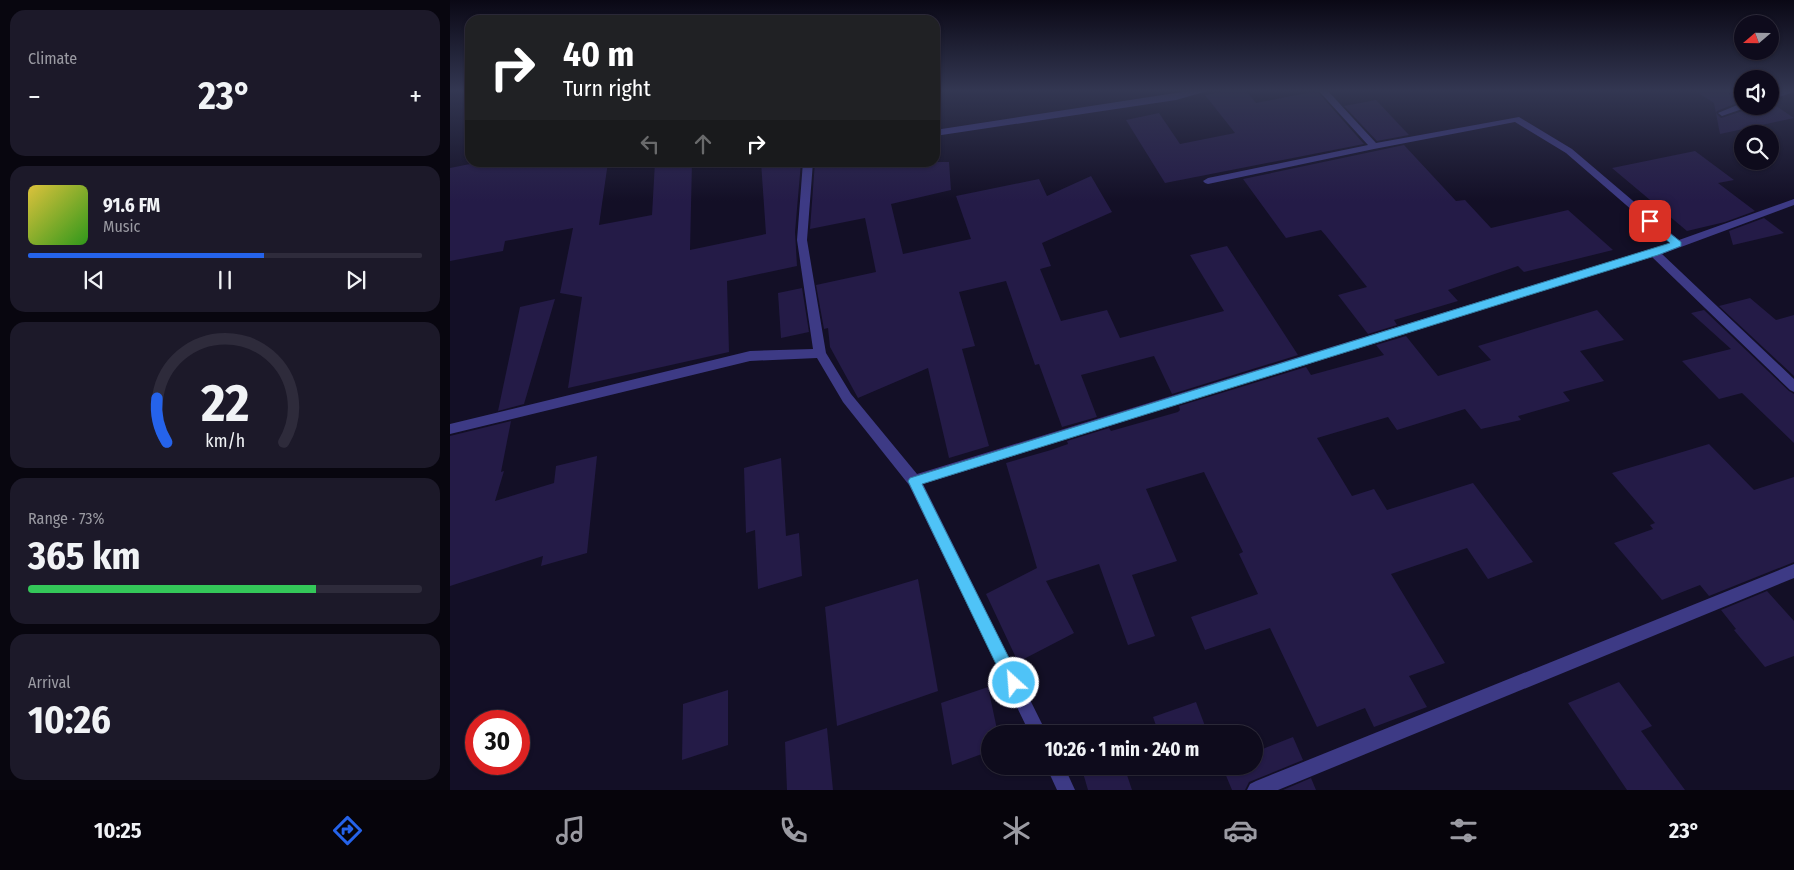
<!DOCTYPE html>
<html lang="en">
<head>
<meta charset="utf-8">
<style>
  :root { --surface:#0e0b1c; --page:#1c1929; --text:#f1f3f6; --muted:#9b9ba3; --line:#2e2b3b; --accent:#2563eb }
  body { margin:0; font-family:"Fira Sans Condensed",sans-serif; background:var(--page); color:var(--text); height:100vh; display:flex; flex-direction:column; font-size:19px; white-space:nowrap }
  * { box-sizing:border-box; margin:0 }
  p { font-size:16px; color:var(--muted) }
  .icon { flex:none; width:28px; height:28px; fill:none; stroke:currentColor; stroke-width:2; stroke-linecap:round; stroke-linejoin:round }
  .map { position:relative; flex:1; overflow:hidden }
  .panel { display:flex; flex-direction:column; gap:10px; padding:10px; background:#08060f; width:450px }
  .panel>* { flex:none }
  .top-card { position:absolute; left:15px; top:15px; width:475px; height:152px; border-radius:15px; box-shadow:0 1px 4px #0004,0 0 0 1px var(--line); background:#202124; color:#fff; overflow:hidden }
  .needle { width:32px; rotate:250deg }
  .fabs { position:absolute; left:1284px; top:15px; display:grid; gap:10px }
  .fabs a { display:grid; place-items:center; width:45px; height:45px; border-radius:50%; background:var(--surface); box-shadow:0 1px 4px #0004,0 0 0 1px var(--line); font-size:25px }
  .speed { position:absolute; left:15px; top:710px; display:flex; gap:10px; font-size:25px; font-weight:700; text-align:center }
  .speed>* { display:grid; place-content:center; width:65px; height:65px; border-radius:50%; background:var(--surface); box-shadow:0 1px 4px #0004,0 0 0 1px var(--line); line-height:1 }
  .speed .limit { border:8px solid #d22; background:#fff; color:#111 }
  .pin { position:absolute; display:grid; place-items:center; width:42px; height:42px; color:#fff; margin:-21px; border-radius:10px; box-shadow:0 2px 8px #0006 }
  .me { position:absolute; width:55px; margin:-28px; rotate:334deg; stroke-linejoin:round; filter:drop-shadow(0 0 4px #0008) }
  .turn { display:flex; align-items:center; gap:18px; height:105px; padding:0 15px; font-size:22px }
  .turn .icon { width:65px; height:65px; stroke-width:2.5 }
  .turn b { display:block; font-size:35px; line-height:42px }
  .lanes { display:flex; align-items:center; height:48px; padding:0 15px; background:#0003; justify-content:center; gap:25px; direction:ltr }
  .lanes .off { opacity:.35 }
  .big { font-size:38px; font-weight:700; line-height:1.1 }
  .panel .widget { flex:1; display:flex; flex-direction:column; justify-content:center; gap:8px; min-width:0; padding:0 18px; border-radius:15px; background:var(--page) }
  .panel .dial { align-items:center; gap:0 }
  .dial svg { height:130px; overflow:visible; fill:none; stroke:var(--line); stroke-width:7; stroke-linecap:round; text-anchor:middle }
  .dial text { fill:var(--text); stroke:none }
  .song { display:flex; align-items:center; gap:15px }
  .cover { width:60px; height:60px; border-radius:8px; background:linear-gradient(135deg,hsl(50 70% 55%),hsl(110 70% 35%)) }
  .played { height:5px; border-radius:2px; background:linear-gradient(90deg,var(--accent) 60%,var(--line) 60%) }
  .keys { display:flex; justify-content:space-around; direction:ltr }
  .heat { display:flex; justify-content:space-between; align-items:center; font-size:28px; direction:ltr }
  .charge { height:8px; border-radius:4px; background:linear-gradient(90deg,#34c759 73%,var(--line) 0) }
  .trip { position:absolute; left:531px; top:725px; width:282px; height:50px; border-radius:25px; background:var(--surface); box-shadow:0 1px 4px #0004,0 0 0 1px var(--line); font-weight:700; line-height:50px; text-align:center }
  .tabs { display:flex; height:80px; justify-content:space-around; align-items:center; background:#06040b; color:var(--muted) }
  .tabs .icon { width:35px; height:35px }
  .tabs .current { color:var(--accent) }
  .tabs b { font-size:22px; color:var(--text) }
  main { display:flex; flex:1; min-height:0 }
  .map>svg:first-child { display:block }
  .building { fill:#241b47 }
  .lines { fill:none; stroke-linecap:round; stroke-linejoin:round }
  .minor { fill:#3d3a85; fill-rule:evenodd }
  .route { fill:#4fc3f7; stroke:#337fa1 }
</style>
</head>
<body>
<main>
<section class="panel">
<div class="widget"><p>Climate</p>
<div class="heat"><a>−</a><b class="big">23°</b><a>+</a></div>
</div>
<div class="widget">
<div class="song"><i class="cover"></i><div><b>91.6 FM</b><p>Music</p></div></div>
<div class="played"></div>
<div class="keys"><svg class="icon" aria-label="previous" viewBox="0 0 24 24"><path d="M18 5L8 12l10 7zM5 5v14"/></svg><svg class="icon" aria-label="pause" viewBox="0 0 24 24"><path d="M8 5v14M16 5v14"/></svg><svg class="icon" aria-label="next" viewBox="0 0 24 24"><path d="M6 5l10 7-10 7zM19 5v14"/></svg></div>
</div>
<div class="widget dial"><svg viewBox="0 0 100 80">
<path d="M14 69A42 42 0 1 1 86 69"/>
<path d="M14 69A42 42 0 0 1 8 42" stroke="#2563eb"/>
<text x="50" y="56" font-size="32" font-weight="700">22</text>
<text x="50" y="72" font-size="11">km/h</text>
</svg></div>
<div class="widget"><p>Range · 73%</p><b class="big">365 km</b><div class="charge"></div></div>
<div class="widget"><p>Arrival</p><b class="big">10:26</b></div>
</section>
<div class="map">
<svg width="1344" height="790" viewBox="0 0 1344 790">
  <rect width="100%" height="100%" fill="#130f26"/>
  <g class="building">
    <path d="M780,90H795L806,103L867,91L914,144L715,183L676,120L709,113L730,144L785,133L755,95Z"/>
    <path d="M1244,90H1292V101L1267,111L1266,113L1271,118L1296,110L1298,106H1320V102L1344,118L1270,134L1264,103Z"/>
    <path d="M926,100L959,135L927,141L894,106Z"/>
    <path d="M954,145L1006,201L1015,200L1041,228L1118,210L1163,250L1074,272L1068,266L998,290L1008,301L944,320L947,325L918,334L888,295L917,287L877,237L871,230L836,238L793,179Z"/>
    <path d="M1245,151L1284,180L1268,183L1305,211L1275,222L1237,231L1162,168Z"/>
    <path d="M30,162H158L149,225L202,215L205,162H242L240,250L316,234L311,162H351L345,232L347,266L277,281L279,352L118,388L132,297L110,293L123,228L55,241L53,251L0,261V168Z"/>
    <path d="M365,162H499L501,190L441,204L453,254L521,239L506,196L589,179L597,196L641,176L662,212L592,243L601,266L590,269L611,321L657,310L670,338L774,311L740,255L777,246L848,355L722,394L704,356L631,375L647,417L612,427L589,364L585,365L556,281L509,292L525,346L512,349L539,446L499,458L478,368L408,398L380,347L378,328L374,329L366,285L426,272L415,218L360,229Z"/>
    <path d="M1314,218L1334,233L1283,245L1279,231Z"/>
    <path d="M352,288L359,332L331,338L328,293Z"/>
    <path d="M1300,298L1326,320L1344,315V376L1269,306Z"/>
    <path d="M105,299L74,404L48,411L70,307Z"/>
    <path d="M1147,310L1174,340L1130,351L1154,381L1113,392L1120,401L1068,416L1071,420L1031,429L1015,409L947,430L938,417L867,438L902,496L924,489L937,510L1023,483L1083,562L1038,579L1017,548L941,574L995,663L959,676L977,707L924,727L915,708L867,727L820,628L755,650L741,617L808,594L789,554L793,552L754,472L696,489L727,561L682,575L705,636L678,645L649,564L596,581L624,633L568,662L536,594L587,568L556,463L601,450L618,444L617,441L659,428L661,431L728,412L730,410L729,406L856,367L861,375L934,355L926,345L956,336L988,376L1041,360L1028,346Z"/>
    <path d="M1254,310L1339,391L1344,394V443L1292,393L1269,399L1232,361L1281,349L1241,313Z"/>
    <path d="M61,421L51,472L54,471L45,501L104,483L106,466L147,456L137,553L91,566L93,556L0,586V436Z"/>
    <path d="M1259,444L1304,490L1344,477V562L1259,596L1250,585L1212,600L1164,543L1203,529L1200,525L1205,523L1162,473Z"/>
    <path d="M331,458L336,536L349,533L352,576L308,589L305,530L296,533L294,468Z"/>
    <path d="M468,579L488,691L387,726L375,607Z"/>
    <path d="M1317,591L1344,621V656L1315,667L1284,630L1286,629L1271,610Z"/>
    <path d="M1169,682L1202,726L1191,731L1235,790H1177L1118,703Z"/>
    <path d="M538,687L548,734H540V751L502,765L491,703Z"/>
    <path d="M278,690V745L232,760L233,704Z"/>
    <path d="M746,702L758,734H709L703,717Z"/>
    <path d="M377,728L383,790H337L335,742Z"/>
    <path d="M843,737L853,760L799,782L795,790H782L772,766H805V752Z"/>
    <path d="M631,766H694L695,768L677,775L682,790H638Z"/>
    <path d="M861,778L866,790H833Z"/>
  </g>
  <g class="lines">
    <g class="minor">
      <path d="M745,90H761L726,100L485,136V130Z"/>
      <path d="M868,90H877L926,143L1069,117L1122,149L1229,240L1344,199V205L1212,254L1344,379V392L1340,390L1202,257L473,484L597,734H580L459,485L393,402L367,358L300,361L0,434V424L300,351L363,349L347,240L353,162H363L357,240L376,353L401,394L467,474L1220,243L1116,153L1065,122L924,149L758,184L755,183L753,181L758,178L918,145Z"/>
      <path d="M1332,90H1344V92L1320,100V94Z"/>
      <path d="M1292,103V106H1296L1295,108L1272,116L1268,113Z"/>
      <path d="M1344,564V578L828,790H797L800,784L806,781Z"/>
      <path d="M596,766H614L625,790H607Z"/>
    </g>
  </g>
  <linearGradient id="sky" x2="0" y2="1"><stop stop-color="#0a0815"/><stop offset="0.45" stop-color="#333752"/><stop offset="1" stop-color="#333752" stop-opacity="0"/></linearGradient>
  <rect width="1344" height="201" fill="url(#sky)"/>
  <path class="route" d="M1200,218L1231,242V246L1208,255L472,484L569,678L571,683L569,689L564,691L558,689L458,481L460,478L1220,243L1197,223V219Z"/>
</svg>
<div class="fabs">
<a><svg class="needle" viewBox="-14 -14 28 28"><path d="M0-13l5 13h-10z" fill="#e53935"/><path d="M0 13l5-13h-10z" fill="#9b9ba3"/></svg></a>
<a><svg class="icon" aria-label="sound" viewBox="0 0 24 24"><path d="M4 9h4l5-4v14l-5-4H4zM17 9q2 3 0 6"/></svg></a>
<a><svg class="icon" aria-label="search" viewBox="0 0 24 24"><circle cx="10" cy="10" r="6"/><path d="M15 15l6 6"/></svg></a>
</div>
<div class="speed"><div class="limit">30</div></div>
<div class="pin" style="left:1200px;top:221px;background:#d93025"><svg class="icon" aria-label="arrive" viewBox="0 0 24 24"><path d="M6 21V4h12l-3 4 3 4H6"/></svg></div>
<svg class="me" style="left:564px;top:683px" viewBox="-20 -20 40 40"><circle r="17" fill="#4fc3f7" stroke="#fff" stroke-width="3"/><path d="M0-11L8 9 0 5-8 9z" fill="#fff"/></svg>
<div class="trip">10:26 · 1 min · 240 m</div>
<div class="top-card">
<div class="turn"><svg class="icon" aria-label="right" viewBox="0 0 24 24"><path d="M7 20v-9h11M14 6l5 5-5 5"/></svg><div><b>40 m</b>Turn right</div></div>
<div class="lanes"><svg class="icon off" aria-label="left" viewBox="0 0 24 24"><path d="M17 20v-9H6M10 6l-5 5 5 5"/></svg><svg class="icon off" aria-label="ahead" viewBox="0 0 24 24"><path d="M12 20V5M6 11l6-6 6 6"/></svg><svg class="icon" aria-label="right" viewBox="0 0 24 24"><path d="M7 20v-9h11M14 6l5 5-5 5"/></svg></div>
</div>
</div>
</main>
<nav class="tabs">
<b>10:25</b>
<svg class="icon current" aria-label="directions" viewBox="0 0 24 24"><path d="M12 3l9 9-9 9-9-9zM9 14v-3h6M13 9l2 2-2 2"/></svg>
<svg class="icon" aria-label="music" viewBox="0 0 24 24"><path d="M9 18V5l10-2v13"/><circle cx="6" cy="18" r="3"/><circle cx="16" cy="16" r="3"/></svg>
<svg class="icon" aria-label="phone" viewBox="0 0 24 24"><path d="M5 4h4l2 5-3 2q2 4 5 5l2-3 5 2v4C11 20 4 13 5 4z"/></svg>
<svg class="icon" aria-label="climate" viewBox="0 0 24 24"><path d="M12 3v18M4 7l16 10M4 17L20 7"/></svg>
<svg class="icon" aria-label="car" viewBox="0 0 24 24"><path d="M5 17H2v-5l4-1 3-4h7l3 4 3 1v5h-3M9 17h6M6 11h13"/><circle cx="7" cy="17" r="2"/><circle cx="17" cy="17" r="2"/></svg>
<svg class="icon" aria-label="filters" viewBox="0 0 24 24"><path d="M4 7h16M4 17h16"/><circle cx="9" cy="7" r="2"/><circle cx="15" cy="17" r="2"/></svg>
<b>23°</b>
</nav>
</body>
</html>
